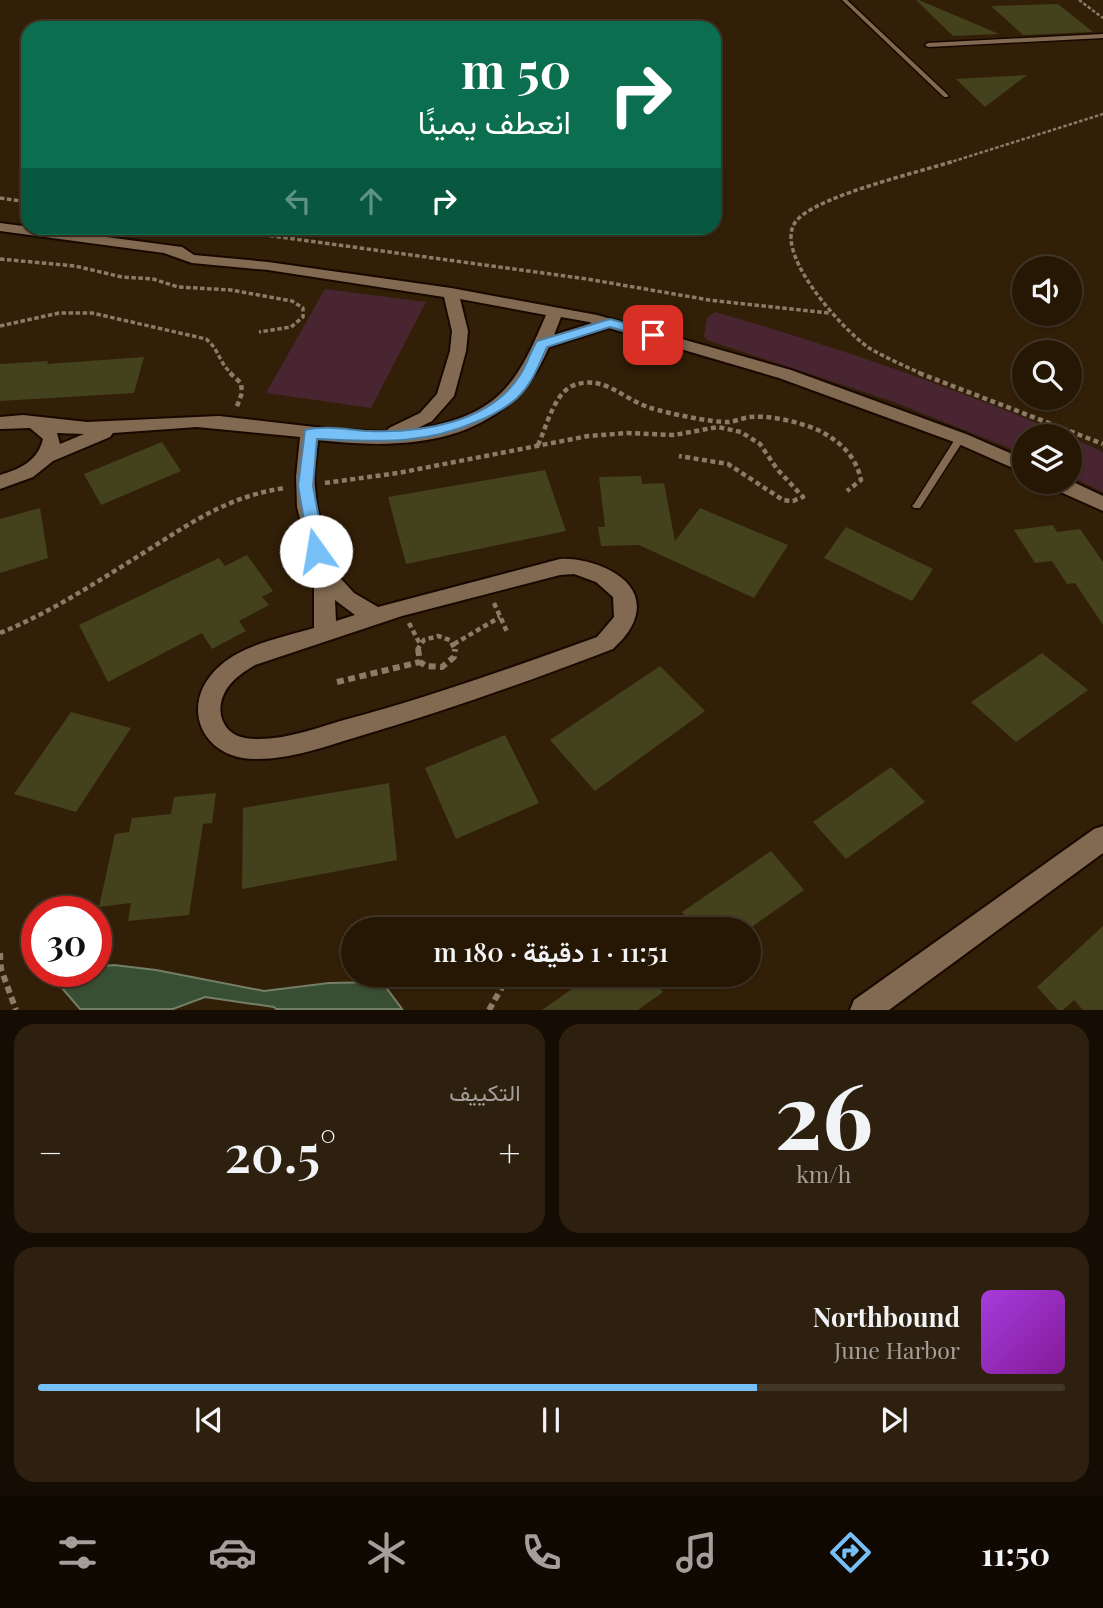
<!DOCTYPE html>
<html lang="ar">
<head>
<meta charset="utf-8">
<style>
  :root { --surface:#261705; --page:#2e200f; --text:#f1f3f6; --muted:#a49f9a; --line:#423627; --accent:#76c0f7 }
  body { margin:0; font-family:"Playfair Display",Vazirmatn,serif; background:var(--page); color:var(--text); direction:rtl; height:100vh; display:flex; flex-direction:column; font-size:26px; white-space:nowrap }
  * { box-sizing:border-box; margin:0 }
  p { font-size:23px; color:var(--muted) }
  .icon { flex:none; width:38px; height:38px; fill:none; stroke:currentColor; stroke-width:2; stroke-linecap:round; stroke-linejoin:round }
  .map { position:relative; height:1010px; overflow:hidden; direction:ltr }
  .sheet { display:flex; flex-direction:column; gap:14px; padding:14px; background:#150d03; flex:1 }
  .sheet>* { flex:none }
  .banner { position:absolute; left:21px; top:21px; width:700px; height:214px; border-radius:21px; box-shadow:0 2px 5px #0004,0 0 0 2px var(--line); direction:rtl; background:#0b6e4f; color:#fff; overflow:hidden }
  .controls { position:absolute; left:1012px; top:256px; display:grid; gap:14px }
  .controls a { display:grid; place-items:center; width:70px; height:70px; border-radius:50%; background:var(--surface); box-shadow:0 2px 5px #0004,0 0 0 2px var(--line); font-size:35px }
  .speed { position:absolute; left:21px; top:896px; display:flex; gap:14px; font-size:35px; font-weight:700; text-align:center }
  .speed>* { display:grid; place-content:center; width:91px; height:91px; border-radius:50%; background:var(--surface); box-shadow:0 2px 5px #0004,0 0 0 2px var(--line); line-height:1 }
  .speed .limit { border:10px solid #d22; background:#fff; color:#111 }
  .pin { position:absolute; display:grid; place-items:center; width:60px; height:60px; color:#fff; margin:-30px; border-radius:14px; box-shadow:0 4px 10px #0006 }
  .me { position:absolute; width:77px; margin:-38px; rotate:347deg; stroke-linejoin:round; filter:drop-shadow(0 0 5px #0008) }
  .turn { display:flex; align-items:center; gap:24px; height:147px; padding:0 35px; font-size:32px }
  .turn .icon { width:91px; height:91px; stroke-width:2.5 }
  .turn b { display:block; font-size:49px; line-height:60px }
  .lanes { display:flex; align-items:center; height:66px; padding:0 35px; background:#0003; justify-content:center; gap:35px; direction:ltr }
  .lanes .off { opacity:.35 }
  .big { font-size:52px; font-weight:600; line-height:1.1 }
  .sheet .card { flex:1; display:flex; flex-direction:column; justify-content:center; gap:10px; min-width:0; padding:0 24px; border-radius:21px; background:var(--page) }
  .sheet .dial { align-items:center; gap:0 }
  .dial b { font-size:91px; line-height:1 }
  .song { display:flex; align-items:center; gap:21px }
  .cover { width:84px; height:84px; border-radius:10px; background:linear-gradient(135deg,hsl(280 70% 55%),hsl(290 70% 35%)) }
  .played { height:7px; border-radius:4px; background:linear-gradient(90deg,var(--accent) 70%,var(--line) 70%) }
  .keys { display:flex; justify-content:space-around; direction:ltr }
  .heat { display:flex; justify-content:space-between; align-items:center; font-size:38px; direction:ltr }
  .sheet .tiles { flex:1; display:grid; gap:14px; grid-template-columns:1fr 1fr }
  .card:last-child { grid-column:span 2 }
  .trip { position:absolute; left:341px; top:917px; width:420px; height:70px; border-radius:35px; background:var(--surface); box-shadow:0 2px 5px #0004,0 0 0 2px var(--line); font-weight:600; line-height:70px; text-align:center; direction:rtl }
  .tab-bar { display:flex; height:112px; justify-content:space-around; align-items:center; background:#0f0902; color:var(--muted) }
  .tab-bar .icon { width:49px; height:49px }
  .tab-bar .active { color:var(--accent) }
  .tab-bar b { font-size:32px; color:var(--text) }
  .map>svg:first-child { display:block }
  .green { fill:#482530 }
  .water { fill:#394f33; stroke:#747f68; stroke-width:2 }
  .building { fill:#44411d }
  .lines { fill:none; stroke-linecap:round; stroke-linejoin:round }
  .service-casing { stroke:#190800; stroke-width:3 }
  .minor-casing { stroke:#190800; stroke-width:4 }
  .path-far3 { stroke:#8b7b67; stroke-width:2.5; stroke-dasharray:3.5 2; stroke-linecap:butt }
  .path-far2 { stroke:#8b7b67; stroke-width:3.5; stroke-dasharray:4.5 2.5; stroke-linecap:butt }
  .path-far1 { stroke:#8b7b67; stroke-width:4.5; stroke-dasharray:5 3.5; stroke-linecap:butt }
  .path { stroke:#8b7b67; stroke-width:6; stroke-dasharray:7 4.5; stroke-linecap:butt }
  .service { fill:#816a51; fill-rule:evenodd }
  .minor { fill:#816a51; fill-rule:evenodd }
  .route { fill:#76c0f7; stroke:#4d7da1; stroke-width:2 }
</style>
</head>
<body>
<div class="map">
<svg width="1103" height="1010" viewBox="0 0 1103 1010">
  <rect width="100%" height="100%" fill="#321f07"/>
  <g class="green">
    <path d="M325,289L426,302L371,408L266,393Z"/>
    <path d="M715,312C834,346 953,387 1068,436H1024V454L894,402L707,340L704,336L707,318Z"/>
    <path d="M1069,436L1103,452V492L1069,476Z"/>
  </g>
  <path class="water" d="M114,965L156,970L264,991L329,983L382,982L402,1009H276L274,1007L205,997L173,1009H80L62,988L60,971H96V967Z"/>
  <g class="building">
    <path d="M916,0H919L999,34L953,36Z"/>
    <path d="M1058,4L1093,32L1023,35L991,6Z"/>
    <path d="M1027,75L985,107L956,79Z"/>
    <path d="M144,357L134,393L0,401V364L48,361L47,364Z"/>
    <path d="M162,442L181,471L101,505L84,474Z"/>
    <path d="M545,470L566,531L406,564L388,497Z"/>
    <path d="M641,476L642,484L664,483L675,541L700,508L788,545L754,598L639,545L601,546L598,527H605L599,477Z"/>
    <path d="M40,508L48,558L0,573V519Z"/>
    <path d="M1053,525L1057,532L1080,529L1103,562V625L1075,583L1067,584L1052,561L1035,563L1014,530Z"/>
    <path d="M846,527L933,569L912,601L824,558Z"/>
    <path d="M247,555L273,591L262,597L269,605L239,621L246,631L212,649L202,633L108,682L79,625L219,558L225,566Z"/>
    <path d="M1042,653L1088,690L1016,742L971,702Z"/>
    <path d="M660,666L705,711L595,791L550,740Z"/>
    <path d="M71,712L131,728L76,812L14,794Z"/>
    <path d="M505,735L539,803L456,839L425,768Z"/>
    <path d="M891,767L925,802L846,859L813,822Z"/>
    <path d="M389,783L397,860L242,889L243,808Z"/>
    <path d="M216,793L212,823L203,824L189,915L128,921L131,903L99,907L115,834L129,832L132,818L171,814L174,797Z"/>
    <path d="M771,851L804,890L749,929H695L682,912Z"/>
    <path d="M1103,926V1010H1083L1074,1000L1063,1010H1058L1037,987Z"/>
    <path d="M592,975H651L663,992L638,1010H542Z"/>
  </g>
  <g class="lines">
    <defs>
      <g id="service">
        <path d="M842,0H847L948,95V97H944Z"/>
        <path d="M1103,34V38L928,47L925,45L928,43Z"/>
        <path d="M960,435L965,438L920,508H914L912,506L914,504L957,436Z"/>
      </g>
      <g id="minor">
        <path d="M0,223L182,247L194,255L268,262L451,288L597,315L791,370L966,434L1024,459V473L954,442L779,378L609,328L549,347C508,444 411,451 318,440L314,477L317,507L334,571L354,593L378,607L560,559C590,557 648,577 635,618C631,631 622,640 613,649C529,681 446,711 360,736C327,746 292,759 257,759C200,760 177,702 221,665C245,644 284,637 314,628V574L297,507L296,477L300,437L197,427L113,433L110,437L53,461L33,477L0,489V475C20,469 38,461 43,439L30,428L0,429V417L23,415L87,422L219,416L332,429L386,432L389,428L420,413L437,394L450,351L452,331L444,297L268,270L192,263L164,253L0,231ZM460,299L546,315C515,388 498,415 414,430L432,421L454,396L466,351L468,331ZM561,317L589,322L592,323L554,335ZM57,433L84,434L60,444ZM574,574L596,582L613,597L614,617L597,637C514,667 430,697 344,720C313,729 277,743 245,738C227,735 218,719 221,703C225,684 240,674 255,665L402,616L560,575ZM335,600L355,615L336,621Z"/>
        <path d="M1069,480L1103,496V511L1047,486L1045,481Z"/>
        <path d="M1103,826V853L889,1010H850L854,1000L1094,829Z"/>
      </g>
    </defs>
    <use href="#service" class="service-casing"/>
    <use href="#minor" class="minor-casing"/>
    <g class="path-far3">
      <path d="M1079,0L1103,18"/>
      <path d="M948,163L1103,114"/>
    </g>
    <g class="path-far2">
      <path d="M0,198L28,202"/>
      <path d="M214,228L587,279L709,300L829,313"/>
      <path d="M0,259L75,266L122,277L153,279L178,287L231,290L292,301L303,308V317L291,327L259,332"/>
      <path d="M0,326L59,313H92L206,339C219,349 219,363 232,374"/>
      <path d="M922,374C905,366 886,358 869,348C844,331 766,247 799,218C825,194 916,173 954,161"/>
    </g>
    <g class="path-far1">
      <path d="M230,373L241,383L242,393L236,409"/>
      <path d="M919,373L1103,444"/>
      <path d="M538,445C546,428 554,394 572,386C604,373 623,400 651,408C666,413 714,423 729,422C736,421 743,418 750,417C770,415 799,422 818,430C840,441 856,456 861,480L847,491"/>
      <path d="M325,483L398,473L588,436L628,433L674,435L718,427L741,432L760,444L777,469L803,497L793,501L783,500L728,464L679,456"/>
      <path d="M494,603L508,634"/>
      <path d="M409,623L420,644"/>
      <path d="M0,633C52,612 98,581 145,552C192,522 229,496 285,488"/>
      <path d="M454,644L500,617"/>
      <path d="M417,650L424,640L438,636L450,640L455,650"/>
    </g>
    <g class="path">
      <path d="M418,649L420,662L426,666L442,667L454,657L455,649"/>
      <path d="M337,682L420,662"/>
      <path d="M0,953L1,969L16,1010"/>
      <path d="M489,1010L509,975"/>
    </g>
    <use href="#service" class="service"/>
    <use href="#minor" class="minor"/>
  </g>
  <path class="route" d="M610,319L658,332L660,335L653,339L610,327L547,347C539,365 532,384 517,398C505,409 491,416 476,422C422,446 374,441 317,439L313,486L325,551L322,555H310L298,486L305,430C324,425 350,430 369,431C420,433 490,423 520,375C527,365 530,352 537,341Z"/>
</svg>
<div class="controls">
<a><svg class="icon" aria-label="sound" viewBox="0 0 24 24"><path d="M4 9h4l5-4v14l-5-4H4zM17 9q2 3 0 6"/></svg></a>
<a><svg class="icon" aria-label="search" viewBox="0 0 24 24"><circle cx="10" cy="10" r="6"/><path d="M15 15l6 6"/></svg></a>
<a><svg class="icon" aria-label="layers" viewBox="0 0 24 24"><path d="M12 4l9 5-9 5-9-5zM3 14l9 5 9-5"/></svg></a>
</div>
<div class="speed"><div class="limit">30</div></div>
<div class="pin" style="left:653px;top:335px;background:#d93025"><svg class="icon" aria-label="arrive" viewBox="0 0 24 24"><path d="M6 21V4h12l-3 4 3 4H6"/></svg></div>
<svg class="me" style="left:316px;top:551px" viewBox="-20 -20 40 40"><circle r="19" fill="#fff"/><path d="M0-13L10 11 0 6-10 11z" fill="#76c0f7"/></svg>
<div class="trip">11:51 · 1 دقيقة · 180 m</div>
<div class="banner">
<div class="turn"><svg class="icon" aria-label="right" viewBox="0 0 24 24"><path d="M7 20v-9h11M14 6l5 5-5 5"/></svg><div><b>50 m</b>انعطف يمينًا</div></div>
<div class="lanes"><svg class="icon off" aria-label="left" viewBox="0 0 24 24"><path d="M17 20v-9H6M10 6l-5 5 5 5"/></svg><svg class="icon off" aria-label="ahead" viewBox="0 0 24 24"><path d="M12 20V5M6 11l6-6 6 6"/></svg><svg class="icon" aria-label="right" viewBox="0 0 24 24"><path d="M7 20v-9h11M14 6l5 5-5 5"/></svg></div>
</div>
</div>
<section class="sheet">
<div class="tiles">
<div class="card dial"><b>26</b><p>km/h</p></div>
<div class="card"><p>التكييف</p>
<div class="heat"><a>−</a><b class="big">20.5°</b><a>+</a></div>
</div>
<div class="card">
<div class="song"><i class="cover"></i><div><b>Northbound</b><p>June Harbor</p></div></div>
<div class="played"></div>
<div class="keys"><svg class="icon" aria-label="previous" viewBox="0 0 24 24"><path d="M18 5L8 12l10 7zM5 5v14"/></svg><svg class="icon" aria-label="pause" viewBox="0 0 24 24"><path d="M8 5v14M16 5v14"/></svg><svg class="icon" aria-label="next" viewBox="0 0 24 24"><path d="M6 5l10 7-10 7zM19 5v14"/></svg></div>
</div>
</div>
</section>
<nav class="tab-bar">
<b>11:50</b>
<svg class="icon active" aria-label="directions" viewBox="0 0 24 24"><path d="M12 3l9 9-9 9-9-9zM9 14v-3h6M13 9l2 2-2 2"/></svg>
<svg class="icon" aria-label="music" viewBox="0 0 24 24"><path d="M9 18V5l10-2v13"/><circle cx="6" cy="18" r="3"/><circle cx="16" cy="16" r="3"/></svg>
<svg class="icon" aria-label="phone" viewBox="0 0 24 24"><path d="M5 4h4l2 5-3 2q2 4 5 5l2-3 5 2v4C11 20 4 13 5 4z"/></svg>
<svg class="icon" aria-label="climate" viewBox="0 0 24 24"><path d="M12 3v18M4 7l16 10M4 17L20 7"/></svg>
<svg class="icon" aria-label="car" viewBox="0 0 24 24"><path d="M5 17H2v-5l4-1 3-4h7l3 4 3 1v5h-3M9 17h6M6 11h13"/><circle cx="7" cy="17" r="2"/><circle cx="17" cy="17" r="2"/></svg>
<svg class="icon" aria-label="filters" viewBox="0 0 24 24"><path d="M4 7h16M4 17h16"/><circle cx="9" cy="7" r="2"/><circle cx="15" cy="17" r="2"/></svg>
</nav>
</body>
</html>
